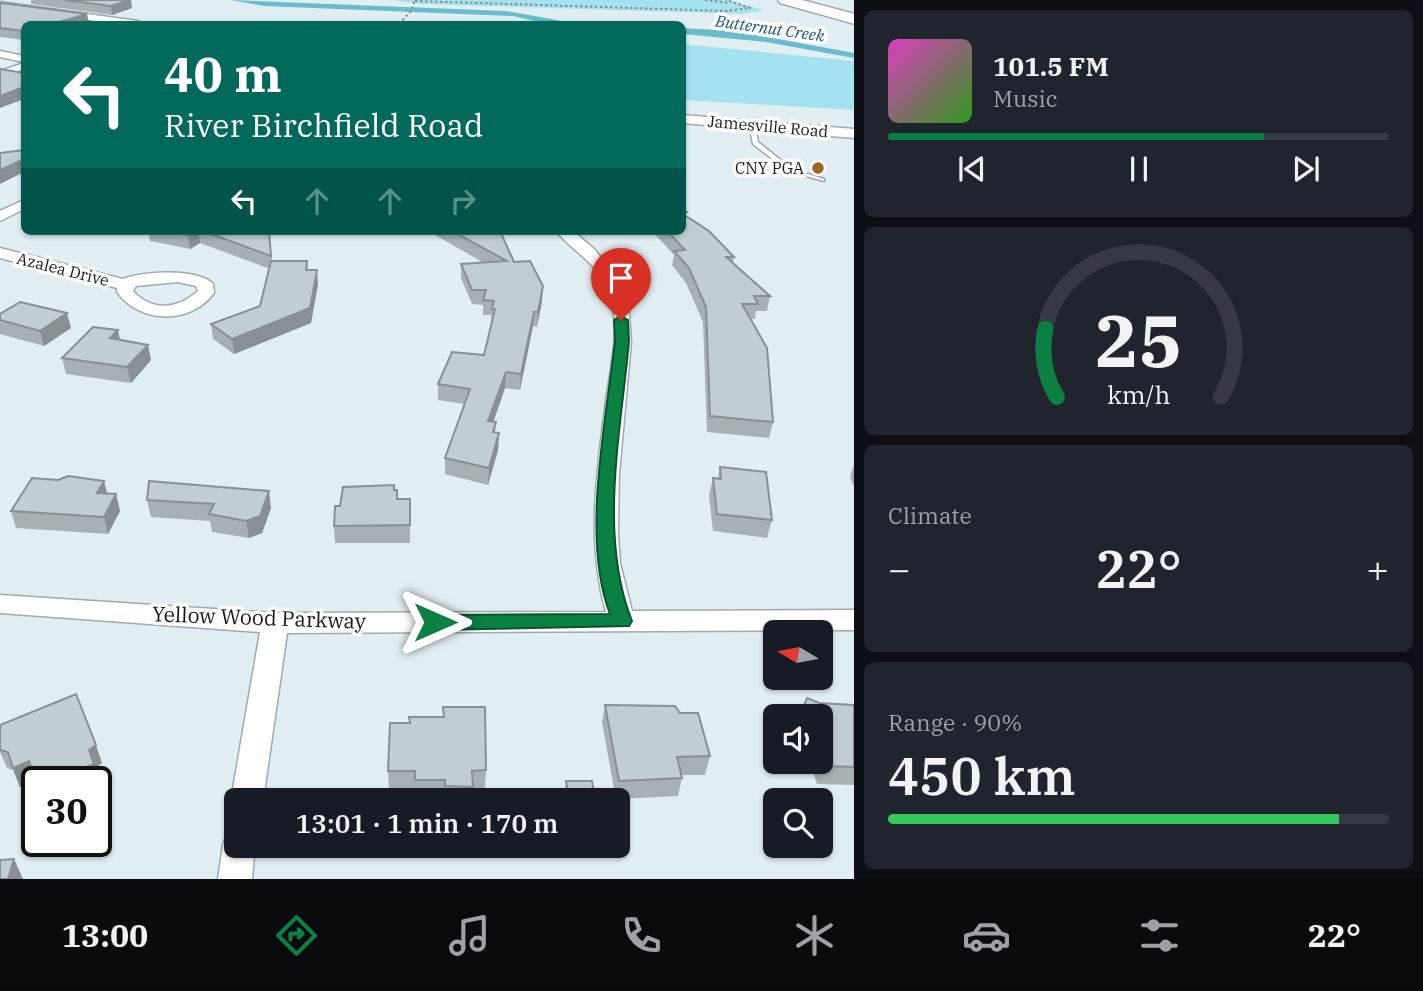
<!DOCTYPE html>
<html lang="en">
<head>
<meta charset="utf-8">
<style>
  :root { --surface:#171b24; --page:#20242c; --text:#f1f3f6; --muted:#9ea1a6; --line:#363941; --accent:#0b8043 }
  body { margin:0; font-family:"IBM Plex Serif",serif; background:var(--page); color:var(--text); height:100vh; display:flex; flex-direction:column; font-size:26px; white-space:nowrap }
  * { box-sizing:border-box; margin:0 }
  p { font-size:23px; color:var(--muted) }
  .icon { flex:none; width:38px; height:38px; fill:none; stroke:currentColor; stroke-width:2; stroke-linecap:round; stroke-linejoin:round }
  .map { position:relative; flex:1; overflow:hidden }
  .panel { display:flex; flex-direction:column; gap:10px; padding:10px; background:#0d0f14; width:569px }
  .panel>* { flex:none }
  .top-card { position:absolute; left:21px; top:21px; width:665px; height:214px; border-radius:10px; box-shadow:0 2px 5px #0004; background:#00695c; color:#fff; overflow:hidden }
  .needle { width:46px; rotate:280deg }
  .tools { position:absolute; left:763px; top:620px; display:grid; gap:14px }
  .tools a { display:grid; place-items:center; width:70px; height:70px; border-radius:10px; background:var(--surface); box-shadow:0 2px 5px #0004; font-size:35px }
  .speed { position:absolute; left:21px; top:766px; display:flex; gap:14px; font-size:35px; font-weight:700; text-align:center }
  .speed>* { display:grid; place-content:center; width:91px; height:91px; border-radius:50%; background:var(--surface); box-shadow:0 2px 5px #0004; line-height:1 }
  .speed .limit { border:4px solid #111; border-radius:10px; background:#fff; color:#111 }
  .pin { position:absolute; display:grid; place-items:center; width:60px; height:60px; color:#fff; margin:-72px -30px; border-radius:50% 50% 50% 0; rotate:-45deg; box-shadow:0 0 7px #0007 }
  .pin .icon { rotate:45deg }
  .me { position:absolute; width:77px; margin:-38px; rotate:90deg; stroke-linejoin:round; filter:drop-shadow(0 0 5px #0008) }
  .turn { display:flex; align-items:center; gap:24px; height:147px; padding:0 28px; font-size:32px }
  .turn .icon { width:91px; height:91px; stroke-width:2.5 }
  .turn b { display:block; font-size:49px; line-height:60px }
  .lanes { display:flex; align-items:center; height:66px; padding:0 28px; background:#0003; justify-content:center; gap:35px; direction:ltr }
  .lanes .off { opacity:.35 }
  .big { font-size:52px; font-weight:600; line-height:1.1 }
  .panel .tile { flex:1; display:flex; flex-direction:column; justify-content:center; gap:10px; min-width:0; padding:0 24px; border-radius:10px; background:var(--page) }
  .panel .dial { align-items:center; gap:0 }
  .dial svg { height:182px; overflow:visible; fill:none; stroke:var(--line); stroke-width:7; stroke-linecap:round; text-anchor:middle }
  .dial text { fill:var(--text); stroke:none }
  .song { display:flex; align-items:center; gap:21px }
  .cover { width:84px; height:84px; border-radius:10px; background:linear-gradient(135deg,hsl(310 70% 55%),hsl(110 70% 35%)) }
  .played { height:7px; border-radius:4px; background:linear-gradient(90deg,var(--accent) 75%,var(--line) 75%) }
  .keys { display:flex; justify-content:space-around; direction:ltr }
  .heat { display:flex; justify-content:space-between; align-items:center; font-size:38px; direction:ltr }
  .charge { height:10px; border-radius:5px; background:linear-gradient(90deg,#34c759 90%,var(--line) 0) }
  .trip { position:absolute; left:224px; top:788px; width:406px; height:70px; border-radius:10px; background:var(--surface); box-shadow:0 2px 5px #0004; font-weight:600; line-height:70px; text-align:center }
  .dock { display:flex; height:112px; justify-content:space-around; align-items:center; background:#090b0e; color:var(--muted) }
  .dock .icon { width:49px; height:49px }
  .dock .active { color:var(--accent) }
  .dock b { font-size:32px; color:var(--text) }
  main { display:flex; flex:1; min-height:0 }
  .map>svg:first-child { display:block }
  .green { fill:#a5e2f0 }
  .water { fill:#69bbce }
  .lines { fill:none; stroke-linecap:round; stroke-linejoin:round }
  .service-casing { stroke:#9eaaad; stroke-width:3 }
  .minor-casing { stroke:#9eaaad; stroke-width:3 }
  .tertiary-casing { stroke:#9eaaad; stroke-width:3 }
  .motorway-casing { stroke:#9eaaad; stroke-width:3 }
  .path { stroke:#858e90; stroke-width:2; stroke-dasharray:2.5 2.5; stroke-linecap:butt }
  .service { fill:#fff; fill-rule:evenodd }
  .minor { fill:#fff; fill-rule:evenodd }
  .tertiary { fill:#fff; fill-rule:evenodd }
  .motorway { fill:#fff; fill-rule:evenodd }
  .wall { fill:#a6b1b4; fill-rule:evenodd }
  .shaded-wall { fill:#879092 }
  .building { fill:#c1ced1; stroke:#879092; stroke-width:2 }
  .route { fill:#0b8043; stroke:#07532c; stroke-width:2 }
  .poi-dot { fill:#9e6423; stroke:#fff; stroke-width:2.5 }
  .labels { text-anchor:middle; stroke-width:7; stroke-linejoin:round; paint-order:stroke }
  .far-water-label { font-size:16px; font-style:italic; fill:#0f5664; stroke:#fff }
  .far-street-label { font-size:16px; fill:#15191a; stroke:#fff }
  .far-poi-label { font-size:16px; fill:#15191a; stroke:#fff; text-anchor:end }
  .near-street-label { font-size:21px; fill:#15191a; stroke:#fff }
</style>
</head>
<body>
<main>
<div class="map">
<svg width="855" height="879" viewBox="0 0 855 879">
  <rect width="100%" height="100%" fill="#e1eef1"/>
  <g class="green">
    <path d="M392,0H729L764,10L742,14L420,4Z"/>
    <path d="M682,44L854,61V110L683,100Z"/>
  </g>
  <g class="water">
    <path d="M231,0L506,11L579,24H547L513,16L264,6Z"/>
    <path d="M682,28L735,31L854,53V58L766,42L683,34Z"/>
  </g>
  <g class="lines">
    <defs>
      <path id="service" d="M752,123L755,125L758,142L792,169L824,179V181L788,171L753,144L749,125Z"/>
      <g id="minor">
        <path d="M0,51L24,56V62L0,57Z"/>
        <path d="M24,63V69L0,77V71Z"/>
        <path d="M24,200V209L0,221V211Z"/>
        <path d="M556,231H573L594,249L619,279L628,299L631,342L619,474L618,533L620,563L632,611L855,610V630L287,633L263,800H236V810L231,800L260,632L0,613V595L275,613L606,612C586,542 597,471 606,400C611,366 622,323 608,290C598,263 573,252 556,231Z"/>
        <path d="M0,248L123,279C142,271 199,268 213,284L214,293C190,325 140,324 117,292V288L0,258ZM178,282L196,286L198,291C178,309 152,312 133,291L136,286Z"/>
        <path d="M236,831V845H255L252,879H218L223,845L227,834Z"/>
      </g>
      <g id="tertiary">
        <path d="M0,2L138,21L143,24H118L0,8Z"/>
        <path d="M682,115L855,129V138L682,123Z"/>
      </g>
      <path id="motorway" d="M778,0H802L855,14V24L780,3Z"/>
    </defs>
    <use href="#service" class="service-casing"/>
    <use href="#minor" class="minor-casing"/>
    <use href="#tertiary" class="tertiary-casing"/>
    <use href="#motorway" class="motorway-casing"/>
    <g class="path">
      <path d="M705,0L729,3"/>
      <path d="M415,1L726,11L750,8L726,0"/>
      <path d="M399,24L411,11L415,0"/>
    </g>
    <use href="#service" class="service"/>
    <use href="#minor" class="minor"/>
    <use href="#tertiary" class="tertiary"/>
    <use href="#motorway" class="motorway"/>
  </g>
  <g class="wall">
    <path d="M31,0H131L132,8L112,15L31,4Z"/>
    <path d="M0,3L89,23L24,24V40L0,37Z"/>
    <path d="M686,216L734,257L733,263L770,296L767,311H756L755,319H751L773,422L769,438L707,432L703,322L686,283L672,265L674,255L652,231H682Z"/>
    <path d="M148,231H269L272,261H307L308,270L318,284L311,323L234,354L213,339L211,324L260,306L270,269L200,243L190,249L150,241Z"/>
    <path d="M428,231H500L514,262L542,301L537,327L533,326L520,390L505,388L493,422H496L495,433H499L498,450L488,485L445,474V458L464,404L438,400V384L484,355L492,324L491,315H483V305L472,304L461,278V264L484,263Z"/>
    <path d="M0,314L71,328L44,346L0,334Z"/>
    <path d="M120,340L148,345L151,360L131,383L66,374L62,358Z"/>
    <path d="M854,464V487L850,477Z"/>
    <path d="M720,467L772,520L767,538L713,531L709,495L713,478H718Z"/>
    <path d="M104,481L107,493L116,494L120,511L108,534L16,528L11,511Z"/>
    <path d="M394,490L397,499H410V543H335L334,526L340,506Z"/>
    <path d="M147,500L271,508L262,533L249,538L212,532L210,521L151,517Z"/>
    <path d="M819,703L854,705V785L817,784L810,764L775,763L763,726L768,708H803ZM775,716H821V761H775Z"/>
    <path d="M605,705L710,756L705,775H681L682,778L678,796L616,799L602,723Z"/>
    <path d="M443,707L486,770L485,788L473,789V800H445V798H415V789H389L388,771L410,723L443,717Z"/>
    <path d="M0,725L102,763L95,768L100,782L35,780L20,787L13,770L7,768L0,752Z"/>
    <path d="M566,781L595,800H566L565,790Z"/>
  </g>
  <g class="shaded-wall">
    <path d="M131,0L132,8L112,15L111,6Z"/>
    <path d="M87,14L89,23L83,24H52Z"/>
    <path d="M24,87V99L0,108V96Z"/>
    <path d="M24,159V172L0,184V170Z"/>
    <path d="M195,231H198L200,243L190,249L188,235Z"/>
    <path d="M317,270L318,284L311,323L234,354L232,339Z"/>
    <path d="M543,286L542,301L537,327L538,312Z"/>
    <path d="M534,312L533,326L520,390L521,374Z"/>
    <path d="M67,313L71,328L44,346L40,331Z"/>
    <path d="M118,330L121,345L110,338Z"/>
    <path d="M148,345L151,360L131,383L127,367Z"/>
    <path d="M506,372L505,388L488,437V421Z"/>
    <path d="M499,433L498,450L488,485L489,468Z"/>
    <path d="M104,481L108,498L97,493Z"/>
    <path d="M269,491L271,508L262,533L249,538L246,521Z"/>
    <path d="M116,494L120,511L108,534L104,517Z"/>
    <path d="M96,745L102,763L95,768L100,782L96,784V782H51Z"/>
    <path d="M29,761L36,780L20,787L13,768Z"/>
    <path d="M14,859L23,879H8Z"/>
  </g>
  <g class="building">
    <path d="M65,0H130L111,6Z"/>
    <path d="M0,3H2L87,14L52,24H24V31L0,28Z"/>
    <path d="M0,69L24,73V87L0,96Z"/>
    <path d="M24,150V159L0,170V153Z"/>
    <path d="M682,209L687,212L683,214L709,231L734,257H726L770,296H754L758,304H742L767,348L773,422L710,416L706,307L689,268L674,251L685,250L667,231H682Z"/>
    <path d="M165,231H195L188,235Z"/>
    <path d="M203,231H269L271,256Z"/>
    <path d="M452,231H500L514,262L530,261L543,286L538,312H534L521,374L506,372L488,421L496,422L493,432L499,433L489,468L445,458L470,389L438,384L452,352L484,355L495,309H492L494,301L483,300L486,290H472L461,264L507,261Z"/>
    <path d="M271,261H307L306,270H317L310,308L232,339L211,324L260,306Z"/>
    <path d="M20,302L67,313L40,331L0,320V314Z"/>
    <path d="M93,327L118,330L110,338L148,345L127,367L62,358Z"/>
    <path d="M720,467L766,472L772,520L717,514L713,478L721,479Z"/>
    <path d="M68,476L104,481L97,493L116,494L104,517L11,511L32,478L58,480Z"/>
    <path d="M149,481L269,491L260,516L246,521L209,514L214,504L147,500Z"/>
    <path d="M394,485V490H397V499H410V525L334,526L335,506H340L343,487Z"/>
    <path d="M76,694L96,745L89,750L94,764L51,782H37V785L29,761L13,768L8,752L0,750V725Z"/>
    <path d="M807,698L819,703L854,705V767L824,766L821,757V716H775V728L768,708H803Z"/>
    <path d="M605,705L675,706L680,713H698L710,756L677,757L682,778L619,781Z"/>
    <path d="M443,707H485L486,770L472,771L473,787L445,786V780H415V771H388L390,723H410L409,717H444Z"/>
    <path d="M566,781H592L595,800H569Z"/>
    <path d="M14,859L8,879H0V860Z"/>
  </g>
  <path class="route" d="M621,316L628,320L629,341C621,431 598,536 632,621L629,626L435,630L428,627L425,622L428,617L435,615L610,614C581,539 606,421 615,341L614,320Z"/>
  <circle class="poi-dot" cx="818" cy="168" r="7"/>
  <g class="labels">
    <g class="far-water-label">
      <text transform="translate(770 28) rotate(8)" y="6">Butternut Creek</text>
    </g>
    <g class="far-street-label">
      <text transform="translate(768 126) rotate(5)" y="6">Jamesville Road</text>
      <text transform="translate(63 269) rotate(14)" y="6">Azalea Drive</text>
    </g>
    <g class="far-poi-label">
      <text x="804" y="174">CNY PGA</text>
    </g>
    <g class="near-street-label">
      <text transform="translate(259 618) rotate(2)" y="7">Yellow Wood Parkway</text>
    </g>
  </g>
</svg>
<div class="tools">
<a><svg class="needle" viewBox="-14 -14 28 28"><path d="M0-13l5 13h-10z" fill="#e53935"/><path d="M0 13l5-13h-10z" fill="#9ea1a6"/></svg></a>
<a><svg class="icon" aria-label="sound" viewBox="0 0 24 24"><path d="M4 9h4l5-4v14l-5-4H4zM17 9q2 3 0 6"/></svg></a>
<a><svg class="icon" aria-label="search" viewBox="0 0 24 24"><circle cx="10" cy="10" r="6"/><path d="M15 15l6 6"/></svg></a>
</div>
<div class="speed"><div class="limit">30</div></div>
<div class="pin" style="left:621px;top:320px;background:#d93025"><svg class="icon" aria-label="arrive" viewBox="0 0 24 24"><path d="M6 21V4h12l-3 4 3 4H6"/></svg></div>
<svg class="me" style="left:435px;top:622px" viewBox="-20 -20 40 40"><path d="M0-17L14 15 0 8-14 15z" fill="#0b8043" stroke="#fff" stroke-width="4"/></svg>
<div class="trip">13:01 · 1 min · 170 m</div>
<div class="top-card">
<div class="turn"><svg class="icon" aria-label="left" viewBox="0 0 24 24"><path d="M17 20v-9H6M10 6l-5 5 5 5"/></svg><div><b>40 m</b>River Birchfield Road</div></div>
<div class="lanes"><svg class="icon" aria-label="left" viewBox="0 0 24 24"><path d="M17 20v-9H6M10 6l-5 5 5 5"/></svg><svg class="icon off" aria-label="ahead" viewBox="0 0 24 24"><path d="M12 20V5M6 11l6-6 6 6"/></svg><svg class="icon off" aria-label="ahead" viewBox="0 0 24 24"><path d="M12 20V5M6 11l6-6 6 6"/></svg><svg class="icon off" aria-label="right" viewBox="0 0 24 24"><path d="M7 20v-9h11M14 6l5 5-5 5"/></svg></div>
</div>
</div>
<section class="panel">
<div class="tile">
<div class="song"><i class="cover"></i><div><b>101.5 FM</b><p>Music</p></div></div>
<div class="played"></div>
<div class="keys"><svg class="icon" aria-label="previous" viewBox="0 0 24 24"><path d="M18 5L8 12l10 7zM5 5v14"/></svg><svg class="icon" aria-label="pause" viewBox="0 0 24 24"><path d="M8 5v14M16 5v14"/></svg><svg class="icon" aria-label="next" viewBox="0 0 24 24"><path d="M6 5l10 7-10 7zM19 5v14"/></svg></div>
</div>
<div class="tile dial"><svg viewBox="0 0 100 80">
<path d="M14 69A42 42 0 1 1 86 69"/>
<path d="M14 69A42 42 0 0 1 9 39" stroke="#0b8043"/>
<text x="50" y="56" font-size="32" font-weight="700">25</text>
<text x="50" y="72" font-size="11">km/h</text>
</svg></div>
<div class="tile"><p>Climate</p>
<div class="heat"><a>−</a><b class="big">22°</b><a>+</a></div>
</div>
<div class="tile"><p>Range · 90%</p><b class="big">450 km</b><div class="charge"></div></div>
</section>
</main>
<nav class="dock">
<b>13:00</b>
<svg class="icon active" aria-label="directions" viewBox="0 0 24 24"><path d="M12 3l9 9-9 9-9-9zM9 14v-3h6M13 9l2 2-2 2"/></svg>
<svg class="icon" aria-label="music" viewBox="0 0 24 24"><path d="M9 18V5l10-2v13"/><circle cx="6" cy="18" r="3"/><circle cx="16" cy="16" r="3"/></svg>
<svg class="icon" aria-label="phone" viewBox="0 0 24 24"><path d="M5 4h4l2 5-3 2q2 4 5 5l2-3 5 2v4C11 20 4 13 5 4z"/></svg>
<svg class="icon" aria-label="climate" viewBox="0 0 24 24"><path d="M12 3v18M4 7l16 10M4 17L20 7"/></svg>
<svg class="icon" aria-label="car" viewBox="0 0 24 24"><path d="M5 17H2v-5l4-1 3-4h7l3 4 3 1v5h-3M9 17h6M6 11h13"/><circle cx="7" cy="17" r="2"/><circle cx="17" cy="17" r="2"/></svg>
<svg class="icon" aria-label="filters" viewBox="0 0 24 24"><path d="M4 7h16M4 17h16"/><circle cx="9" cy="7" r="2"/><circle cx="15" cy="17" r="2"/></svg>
<b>22°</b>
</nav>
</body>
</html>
